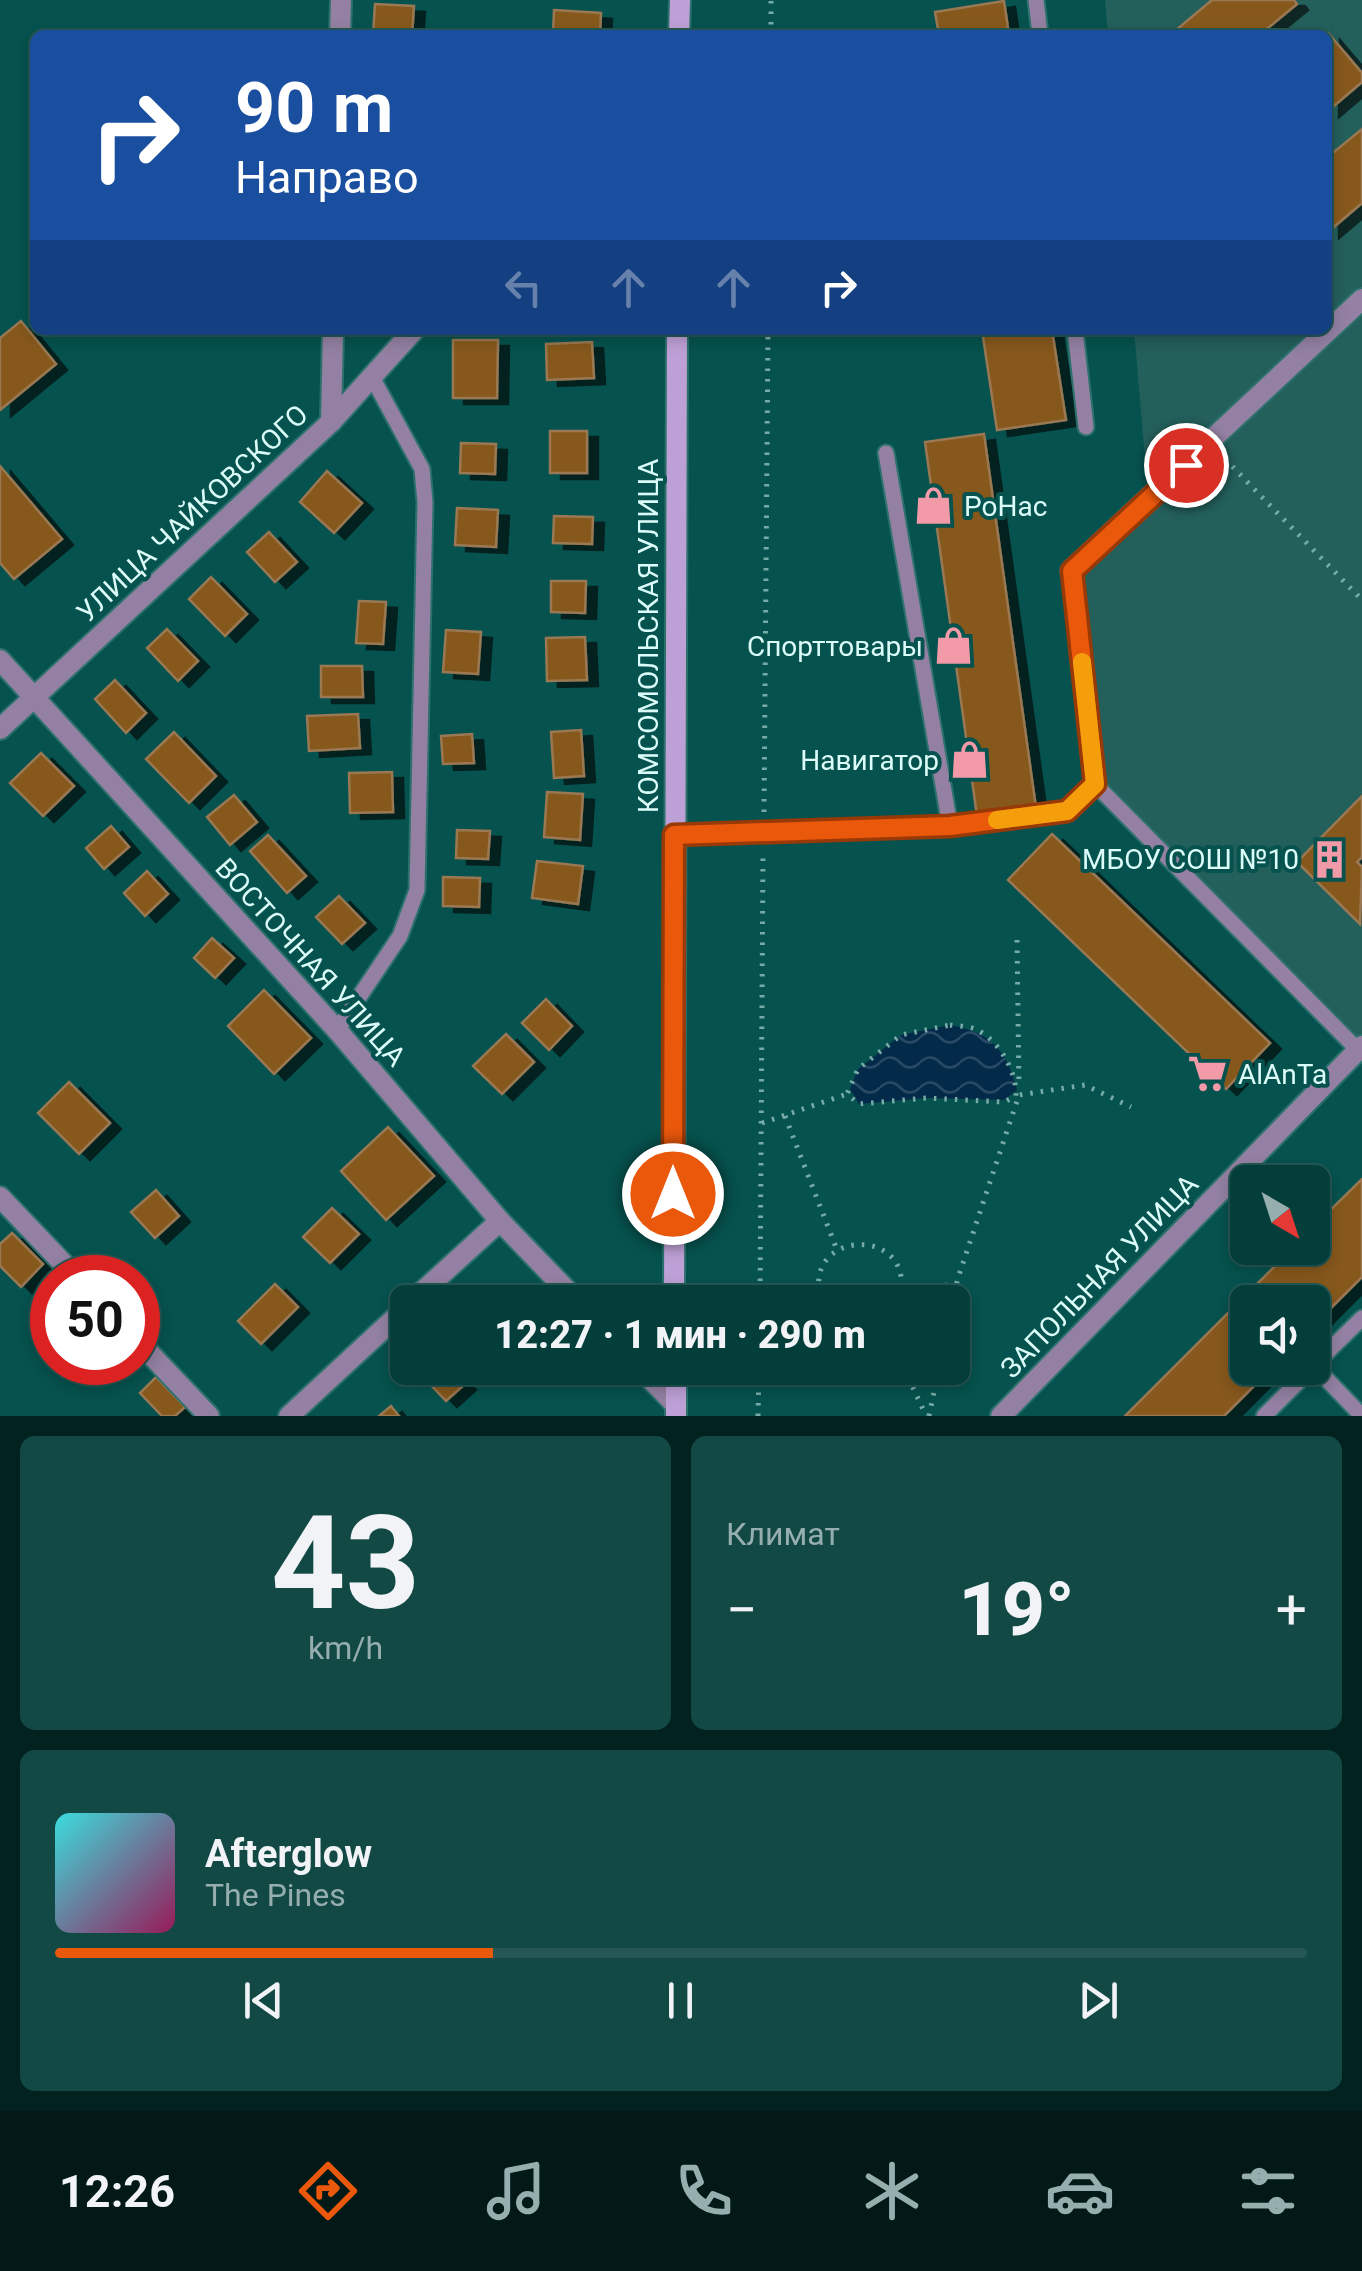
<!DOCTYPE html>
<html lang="ru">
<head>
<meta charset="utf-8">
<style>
  :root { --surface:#043e3a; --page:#124945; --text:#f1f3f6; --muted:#97aeaf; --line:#255754; --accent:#ea580c }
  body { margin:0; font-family:Roboto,sans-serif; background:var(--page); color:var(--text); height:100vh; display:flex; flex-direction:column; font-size:38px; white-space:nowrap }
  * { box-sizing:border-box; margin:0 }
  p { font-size:32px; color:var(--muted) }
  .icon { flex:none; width:55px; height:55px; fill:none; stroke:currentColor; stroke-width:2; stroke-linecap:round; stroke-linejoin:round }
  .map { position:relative; height:1416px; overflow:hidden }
  .panel { display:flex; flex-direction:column; gap:20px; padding:20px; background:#022220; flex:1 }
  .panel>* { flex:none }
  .banner { position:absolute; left:30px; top:30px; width:1302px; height:305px; border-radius:15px; box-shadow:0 5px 15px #0003,0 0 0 2px var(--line); background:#1a4fa0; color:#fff; overflow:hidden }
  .needle { width:65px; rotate:141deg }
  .buttons { position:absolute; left:1230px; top:1165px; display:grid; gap:20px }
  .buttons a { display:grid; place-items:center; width:100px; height:100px; border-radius:15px; background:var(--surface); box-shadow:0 5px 15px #0003,0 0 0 2px var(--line); font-size:50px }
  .speed { position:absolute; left:30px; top:1255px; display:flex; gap:20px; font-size:50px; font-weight:700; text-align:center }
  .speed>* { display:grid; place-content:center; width:130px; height:130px; border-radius:50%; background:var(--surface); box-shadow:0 5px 15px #0003,0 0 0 2px var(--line); line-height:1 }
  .speed .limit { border:15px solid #d22; background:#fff; color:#111 }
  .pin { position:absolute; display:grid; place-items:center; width:85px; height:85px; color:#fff; margin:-42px; border:5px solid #fff; border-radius:50%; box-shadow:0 2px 10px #0007 }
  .me { position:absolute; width:110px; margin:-55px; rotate:0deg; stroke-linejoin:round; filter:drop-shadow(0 0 8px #0008) }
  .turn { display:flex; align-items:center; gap:35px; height:210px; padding:0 40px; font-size:45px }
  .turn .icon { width:130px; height:130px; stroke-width:2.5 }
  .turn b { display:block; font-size:70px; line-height:85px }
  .lanes { display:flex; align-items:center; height:95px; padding:0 40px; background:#0003; justify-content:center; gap:50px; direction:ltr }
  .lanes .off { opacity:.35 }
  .big { font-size:75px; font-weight:800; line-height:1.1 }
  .panel .card { flex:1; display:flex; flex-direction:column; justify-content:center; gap:15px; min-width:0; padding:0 35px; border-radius:15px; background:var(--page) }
  .panel .dial { align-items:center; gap:0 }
  .dial b { font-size:130px; line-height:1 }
  .song { display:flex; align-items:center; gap:30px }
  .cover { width:120px; height:120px; border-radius:15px; background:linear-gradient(135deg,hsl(180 70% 55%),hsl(330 70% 35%)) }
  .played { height:10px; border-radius:5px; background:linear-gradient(90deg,var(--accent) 35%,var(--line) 35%) }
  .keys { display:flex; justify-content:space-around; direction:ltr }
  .heat { display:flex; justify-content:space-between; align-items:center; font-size:55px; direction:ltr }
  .panel .tiles { flex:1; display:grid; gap:20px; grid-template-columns:1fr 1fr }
  .card:last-child { grid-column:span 2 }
  .trip { position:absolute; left:390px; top:1285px; width:580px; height:100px; border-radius:15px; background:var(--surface); box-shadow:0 5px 15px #0003,0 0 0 2px var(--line); font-weight:800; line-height:100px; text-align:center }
  .tabs { display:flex; height:160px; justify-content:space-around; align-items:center; background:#021917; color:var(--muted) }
  .tabs .icon { width:70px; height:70px }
  .tabs .current { color:var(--accent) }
  .tabs b { font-size:45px; color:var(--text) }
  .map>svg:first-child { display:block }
  .built { fill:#235f5b }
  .water { fill:url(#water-waves) }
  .building { fill:#86581a; stroke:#997853; stroke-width:2.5; filter:url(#shadow) }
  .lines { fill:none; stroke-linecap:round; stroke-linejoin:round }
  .service-casing { stroke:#2d716d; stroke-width:19 }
  .minor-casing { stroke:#2d716d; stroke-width:24 }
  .secondary-casing { stroke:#2d716d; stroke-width:24 }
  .path { stroke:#76aba8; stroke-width:5; stroke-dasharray:2.5 8; stroke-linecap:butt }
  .service { stroke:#9380a2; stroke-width:15 }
  .minor { stroke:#9380a2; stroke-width:20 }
  .secondary { stroke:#bda0d5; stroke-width:20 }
  .route-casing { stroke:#983908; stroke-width:25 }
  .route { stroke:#ea580c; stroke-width:18 }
  .slow { stroke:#f59e0b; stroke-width:18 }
  .labels { text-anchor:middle; stroke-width:8; stroke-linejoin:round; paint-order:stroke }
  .poi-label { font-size:28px; fill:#dcfcf9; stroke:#06524e; text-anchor:end }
  .street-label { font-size:28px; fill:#dcfcf9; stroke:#06524e }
</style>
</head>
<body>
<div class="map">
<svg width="1362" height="1416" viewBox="0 0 1362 1416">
  <defs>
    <pattern id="water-waves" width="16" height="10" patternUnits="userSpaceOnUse" patternTransform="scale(2.5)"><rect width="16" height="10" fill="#042a4a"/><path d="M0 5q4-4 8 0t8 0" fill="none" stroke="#284a65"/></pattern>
    <filter id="shadow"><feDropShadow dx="11" dy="6" stdDeviation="0" flood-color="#0009"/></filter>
  </defs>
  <rect width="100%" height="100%" fill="#06524e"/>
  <g class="built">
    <path d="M1105,0H1362V291L1328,324V35H1108Z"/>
    <path d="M1362,305V1040L1358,1044L1098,784L1075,573Z"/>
    <path d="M1134,330H1321L1148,494Z"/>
  </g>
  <path class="water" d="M950,1025C991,1032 1007,1050 1017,1090L1004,1100L926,1098L859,1104L850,1089L858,1069L901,1035Z"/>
  <g class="building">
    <path d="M1212,0H1294L1297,4L1263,32L1266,35H1178L1175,31Z"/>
    <path d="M1004,1L1009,35H939L935,12Z"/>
    <path d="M375,4L414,6L412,35H373Z"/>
    <path d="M554,10L601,13L600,35H553Z"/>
    <path d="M1329,34L1362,73V82L1328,111Z"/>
    <path d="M1362,129V203L1328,232V145L1334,152Z"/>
    <path d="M21,321L56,364L0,410V338Z"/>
    <path d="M982,330H1052L1066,420L997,430Z"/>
    <path d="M453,340H498L497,398H453Z"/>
    <path d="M592,342L594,378L547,380L546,344Z"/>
    <rect x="550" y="431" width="37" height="42"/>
    <path d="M984,434L1036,808L977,816L925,442Z"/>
    <path d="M461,443L496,444L495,474L460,473Z"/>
    <path d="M0,466L62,539L14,579L0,563Z"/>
    <path d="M327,471L362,503L334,533L300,502Z"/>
    <path d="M457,508L498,510L496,547L455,545Z"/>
    <path d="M554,516L593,517L592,544L553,543Z"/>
    <path d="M269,532L297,562L275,582L247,552Z"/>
    <path d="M211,577L247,614L225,636L189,599Z"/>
    <path d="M551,581H586L585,613L551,612Z"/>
    <path d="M359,601L386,602L383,644L356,643Z"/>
    <path d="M167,629L198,661L178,681L147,648Z"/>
    <path d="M446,630L481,632L478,674L443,672Z"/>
    <path d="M585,637L587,680L547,681L546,638Z"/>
    <path d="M321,666H362L363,697H321Z"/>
    <path d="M115,680L146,713L126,733L95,699Z"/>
    <path d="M358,714L360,748L309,751L307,716Z"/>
    <path d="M581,730L584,776L554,778L551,732Z"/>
    <path d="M174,732L216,776L189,803L146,759Z"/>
    <path d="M472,734L474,763L443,764L441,736Z"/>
    <path d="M41,753L74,786L43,816L10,783Z"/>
    <path d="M392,772L393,812L350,813L349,773Z"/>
    <path d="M547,792L583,794L580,840L544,837Z"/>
    <path d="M234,795L257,822L230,845L207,817Z"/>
    <path d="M1362,796V857L1357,862L1362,867L1360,924L1297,862Z"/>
    <path d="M111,826L129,847L104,869L86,848Z"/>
    <path d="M457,830L490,831L488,859L456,858Z"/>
    <path d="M1052,834L1270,1043L1226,1089L1008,880Z"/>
    <path d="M268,835L306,876L287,893L250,851Z"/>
    <path d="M537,861L583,866L578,904L532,898Z"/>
    <path d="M147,871L168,894L145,916L124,893Z"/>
    <path d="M443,877L480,878L479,907L443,906Z"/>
    <path d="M339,896L365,923L342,944L316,917Z"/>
    <path d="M212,938L234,958L215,978L194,958Z"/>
    <path d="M264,990L311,1038L274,1074L228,1026Z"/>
    <path d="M546,999L572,1026L549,1050L522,1023Z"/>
    <path d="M506,1034L534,1062L502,1094L473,1066Z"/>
    <path d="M69,1082L110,1123L79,1154L38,1113Z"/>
    <path d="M388,1127L434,1176L386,1220L341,1171Z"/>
    <path d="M1362,1179V1277L1312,1327V1302H1248V1368H1272L1224,1416H1125L1293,1248H1312V1228Z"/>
    <path d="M156,1190L179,1216L155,1238L131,1212Z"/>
    <path d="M332,1208L359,1234L330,1263L303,1237Z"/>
    <path d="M12,1233L43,1264L21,1287L0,1266V1244Z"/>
    <path d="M275,1284L298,1307L261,1344L238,1321Z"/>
    <path d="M443,1368H449L465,1384L446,1401L428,1382Z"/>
    <path d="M156,1377L185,1407L175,1416H162L140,1393Z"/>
    <path d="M391,1406L399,1416H379Z"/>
  </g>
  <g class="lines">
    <defs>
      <g id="service">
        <path d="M1036,0L1040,35"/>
        <path d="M1075,330L1086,427"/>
        <path d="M886,453L950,826"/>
        <path d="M1071,571L1095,784L1358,1050"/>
        <path d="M674,835L950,826L1067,811L1095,784"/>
        <path d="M337,1030L400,936L417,890L425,502L422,469L372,377"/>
        <path d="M1314,1366L1362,1416"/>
        <path d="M1312,1367L1362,1318"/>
        <path d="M1264,1416L1312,1368"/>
      </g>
      <g id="minor">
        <path d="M340,35L341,0"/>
        <path d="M331,422L333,330"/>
        <path d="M1071,571L1362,299"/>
        <path d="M0,660L337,1030L500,1221L578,1302"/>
        <path d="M0,729L331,422L414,330"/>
        <path d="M0,1197L77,1278"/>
        <path d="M411,1302L500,1221"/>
        <path d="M138,1341L209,1416"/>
        <path d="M640,1368L676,1405"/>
        <path d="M289,1416L408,1306"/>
        <path d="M1001,1416L1362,1046"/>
      </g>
      <g id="secondary">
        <path d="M679,35L680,0"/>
        <path d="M674,1302L677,330"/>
        <path d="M676,1368V1416"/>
      </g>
    </defs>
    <use href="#service" class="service-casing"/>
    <use href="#minor" class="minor-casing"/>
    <use href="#secondary" class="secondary-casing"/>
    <g class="path">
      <path d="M771,35V0"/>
      <path d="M1225,459L1362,600"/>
      <path d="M764,812L768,330"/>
      <path d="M1017,940L1019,1087"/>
      <path d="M950,1025C958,1026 968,1026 975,1029C998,1039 1017,1071 1016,1096L1004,1102L926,1098L859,1104L847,1094L858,1069L901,1035Z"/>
      <path d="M785,1116L837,1250"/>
      <path d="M762,1123L847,1094"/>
      <path d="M761,1287L818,1291"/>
      <path d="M903,1289L957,1284"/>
      <path d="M760,1302L763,853"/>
      <path d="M822,1302C797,1228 921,1223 899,1302"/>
      <path d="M952,1304L958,1278L1019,1095L1085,1085L1131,1107"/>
      <path d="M904,1368L926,1416"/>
      <path d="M758,1416L759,1368"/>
      <path d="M929,1416L939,1368"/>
    </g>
    <use href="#service" class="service"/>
    <use href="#minor" class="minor"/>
    <use href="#secondary" class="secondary"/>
  </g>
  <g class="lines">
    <defs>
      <path id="route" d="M673,1194L674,835L950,826L1067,811L1095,784L1072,571L1186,465"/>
    </defs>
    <use href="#route" class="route-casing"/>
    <use href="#route" class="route"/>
    <path class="slow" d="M997,820L1067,811L1095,784L1082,662"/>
  </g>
  <defs>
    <symbol id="shop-bare" viewBox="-9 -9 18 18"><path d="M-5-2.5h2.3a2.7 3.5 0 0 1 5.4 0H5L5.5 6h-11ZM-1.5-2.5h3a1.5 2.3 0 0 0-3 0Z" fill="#f39aa9" stroke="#06524e" stroke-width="2.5" paint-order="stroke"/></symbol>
    <symbol id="building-bare" viewBox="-9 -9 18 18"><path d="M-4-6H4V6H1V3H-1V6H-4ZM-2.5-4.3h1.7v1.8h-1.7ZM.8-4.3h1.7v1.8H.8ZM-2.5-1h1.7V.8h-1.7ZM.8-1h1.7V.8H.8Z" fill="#f39aa9" stroke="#06524e" stroke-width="2.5" paint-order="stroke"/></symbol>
    <symbol id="supermarket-bare" viewBox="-9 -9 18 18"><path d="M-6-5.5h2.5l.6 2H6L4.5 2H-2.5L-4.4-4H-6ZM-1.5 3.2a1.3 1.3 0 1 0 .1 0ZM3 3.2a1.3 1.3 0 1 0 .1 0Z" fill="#f39aa9" stroke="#06524e" stroke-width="2.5" paint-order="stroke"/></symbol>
  </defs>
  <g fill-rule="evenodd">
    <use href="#shop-bare" x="906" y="478" width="55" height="55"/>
    <use href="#shop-bare" x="926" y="618" width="55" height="55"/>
    <use href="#shop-bare" x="942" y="732" width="55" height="55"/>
    <use href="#building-bare" x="1302" y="832" width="55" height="55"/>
    <use href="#supermarket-bare" x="1180" y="1046" width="55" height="55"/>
  </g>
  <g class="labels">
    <g class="poi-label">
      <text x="964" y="516" text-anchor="start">РоНас</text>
      <text x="923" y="656">Спорттовары</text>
      <text x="939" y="770">Навигатор</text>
      <text x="1299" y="869">МБОУ СОШ №10</text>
      <text x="1238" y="1084" text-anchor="start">AlAnTa</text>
    </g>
    <g class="street-label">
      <text transform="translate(192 513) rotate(-43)" y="10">УЛИЦА ЧАЙКОВСКОГО</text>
      <text transform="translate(648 636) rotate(-90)" y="10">КОМСОМОЛЬСКАЯ УЛИЦА</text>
      <text transform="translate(311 962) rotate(48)" y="10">ВОСТОЧНАЯ УЛИЦА</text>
      <text transform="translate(1099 1276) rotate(-46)" y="10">ЗАПОЛЬНАЯ УЛИЦА</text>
    </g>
  </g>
</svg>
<div class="buttons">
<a><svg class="needle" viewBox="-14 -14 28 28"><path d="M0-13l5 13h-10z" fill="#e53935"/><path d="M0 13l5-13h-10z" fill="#97aeaf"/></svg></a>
<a><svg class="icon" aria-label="sound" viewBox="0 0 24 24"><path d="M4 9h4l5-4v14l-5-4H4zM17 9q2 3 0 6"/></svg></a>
</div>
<div class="speed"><div class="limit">50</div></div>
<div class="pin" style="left:1186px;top:465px;background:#d93025"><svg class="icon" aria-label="arrive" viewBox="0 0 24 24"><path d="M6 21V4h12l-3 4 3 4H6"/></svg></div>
<svg class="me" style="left:673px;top:1194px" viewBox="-20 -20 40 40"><circle r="17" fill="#ea580c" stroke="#fff" stroke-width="3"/><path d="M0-11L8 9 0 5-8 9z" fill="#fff"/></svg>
<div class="trip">12:27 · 1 мин · 290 m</div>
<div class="banner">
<div class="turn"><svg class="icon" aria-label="right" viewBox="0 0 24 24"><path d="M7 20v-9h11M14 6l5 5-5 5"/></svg><div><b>90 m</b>Направо</div></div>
<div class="lanes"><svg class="icon off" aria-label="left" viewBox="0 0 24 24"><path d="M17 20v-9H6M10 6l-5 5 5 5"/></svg><svg class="icon off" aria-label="ahead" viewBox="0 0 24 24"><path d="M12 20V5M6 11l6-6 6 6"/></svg><svg class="icon off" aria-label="ahead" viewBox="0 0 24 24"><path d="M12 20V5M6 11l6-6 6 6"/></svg><svg class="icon" aria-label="right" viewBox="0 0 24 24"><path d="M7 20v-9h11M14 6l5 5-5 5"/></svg></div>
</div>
</div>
<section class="panel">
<div class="tiles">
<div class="card dial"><b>43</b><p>km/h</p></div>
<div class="card"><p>Климат</p>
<div class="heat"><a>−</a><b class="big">19°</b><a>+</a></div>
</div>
<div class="card">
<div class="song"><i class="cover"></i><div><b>Afterglow</b><p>The Pines</p></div></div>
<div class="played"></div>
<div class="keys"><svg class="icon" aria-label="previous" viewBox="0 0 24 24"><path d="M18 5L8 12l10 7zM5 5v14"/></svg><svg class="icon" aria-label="pause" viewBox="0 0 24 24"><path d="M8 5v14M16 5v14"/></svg><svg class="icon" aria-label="next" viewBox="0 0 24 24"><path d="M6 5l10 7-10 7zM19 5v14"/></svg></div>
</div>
</div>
</section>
<nav class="tabs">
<b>12:26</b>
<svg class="icon current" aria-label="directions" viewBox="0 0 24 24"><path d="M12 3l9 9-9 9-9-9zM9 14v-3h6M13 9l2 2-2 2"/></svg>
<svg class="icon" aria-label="music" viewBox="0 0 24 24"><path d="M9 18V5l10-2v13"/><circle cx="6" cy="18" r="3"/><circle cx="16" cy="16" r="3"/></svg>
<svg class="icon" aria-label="phone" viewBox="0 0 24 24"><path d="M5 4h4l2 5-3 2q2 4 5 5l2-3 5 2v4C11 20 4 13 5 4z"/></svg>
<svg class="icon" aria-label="climate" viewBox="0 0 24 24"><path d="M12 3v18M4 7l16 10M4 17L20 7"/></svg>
<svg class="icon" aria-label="car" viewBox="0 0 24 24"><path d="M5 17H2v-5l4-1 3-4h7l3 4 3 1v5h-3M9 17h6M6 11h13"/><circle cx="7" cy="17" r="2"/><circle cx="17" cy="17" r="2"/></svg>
<svg class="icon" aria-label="filters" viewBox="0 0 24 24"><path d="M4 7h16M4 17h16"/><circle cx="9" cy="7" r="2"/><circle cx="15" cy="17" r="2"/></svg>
</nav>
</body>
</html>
